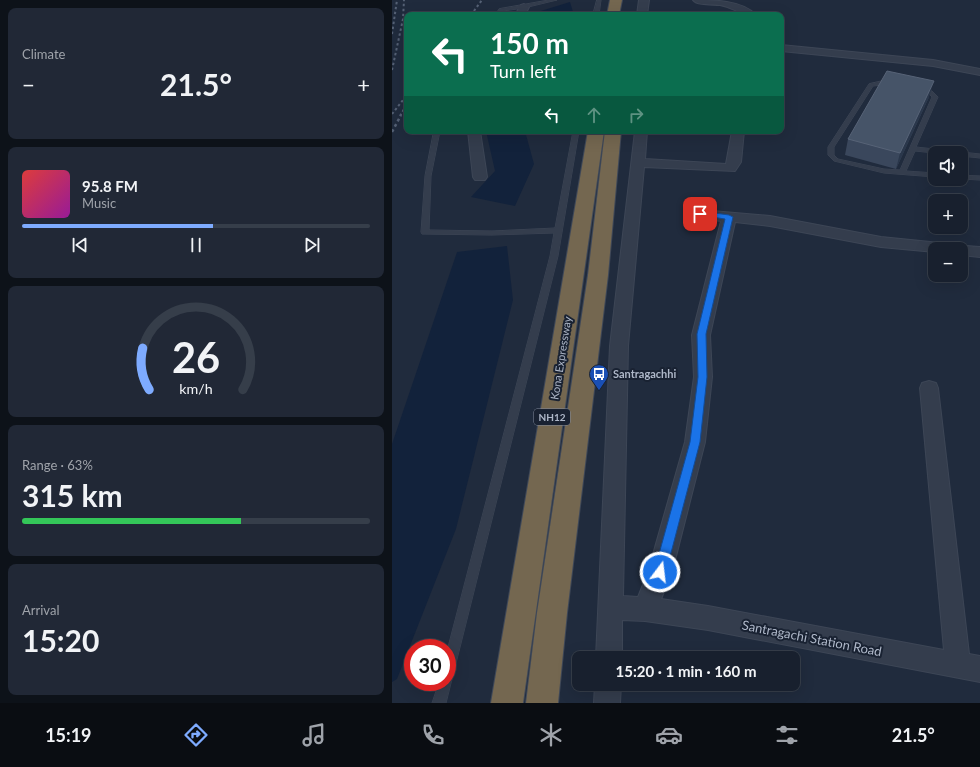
<!DOCTYPE html>
<html lang="en">
<head>
<meta charset="utf-8">
<style>
  :root { --surface:#18202e; --page:#212836; --text:#f1f3f6; --muted:#9fa3aa; --line:#363e4a; --accent:#7eabff }
  body { margin:0; font-family:Lato,sans-serif; background:var(--page); color:var(--text); height:100vh; display:flex; flex-direction:column; font-size:15px; white-space:nowrap }
  * { box-sizing:border-box; margin:0 }
  p { font-size:13px; color:var(--muted) }
  .icon { flex:none; width:22px; height:22px; fill:none; stroke:currentColor; stroke-width:2; stroke-linecap:round; stroke-linejoin:round }
  .map { position:relative; flex:1; overflow:hidden }
  .drawer { display:flex; flex-direction:column; gap:8px; padding:8px; background:#0d1219; width:392px }
  .drawer>* { flex:none }
  .hud { position:absolute; left:12px; top:12px; width:380px; height:122px; border-radius:8px; box-shadow:0 4px 16px #0002,0 0 0 1px var(--line); background:#0b6e4f; color:#fff; overflow:hidden }
  .controls { position:absolute; left:536px; top:146px; display:grid; gap:8px }
  .controls a { display:grid; place-items:center; width:40px; height:40px; border-radius:8px; background:var(--surface); box-shadow:0 4px 16px #0002,0 0 0 1px var(--line); font-size:20px }
  .speed { position:absolute; left:12px; top:639px; display:flex; gap:8px; font-size:20px; font-weight:700; text-align:center }
  .speed>* { display:grid; place-content:center; width:52px; height:52px; border-radius:50%; background:var(--surface); box-shadow:0 4px 16px #0002,0 0 0 1px var(--line); line-height:1 }
  .speed .limit { border:6px solid #d22; background:#fff; color:#111 }
  .pin { position:absolute; display:grid; place-items:center; width:34px; height:34px; color:#fff; margin:-17px; border-radius:8px; box-shadow:0 2px 6px #0006 }
  .me { position:absolute; width:44px; margin:-22px; rotate:15deg; stroke-linejoin:round; filter:drop-shadow(0 0 3px #0008) }
  .turn { display:flex; align-items:center; gap:14px; height:84px; padding:0 20px; font-size:18px }
  .turn .icon { width:52px; height:52px; stroke-width:2.5 }
  .turn b { display:block; font-size:28px; line-height:34px }
  .lanes { display:flex; align-items:center; height:38px; padding:0 20px; background:#0003; justify-content:center; gap:20px; direction:ltr }
  .lanes .off { opacity:.35 }
  .big { font-size:30px; font-weight:700; line-height:1.1 }
  .drawer .tile { flex:1; display:flex; flex-direction:column; justify-content:center; gap:6px; min-width:0; padding:0 14px; border-radius:8px; background:var(--page) }
  .drawer .dial { align-items:center; gap:0 }
  .dial svg { height:104px; overflow:visible; fill:none; stroke:var(--line); stroke-width:7; stroke-linecap:round; text-anchor:middle }
  .dial text { fill:var(--text); stroke:none }
  .song { display:flex; align-items:center; gap:12px }
  .cover { width:48px; height:48px; border-radius:6px; background:linear-gradient(135deg,hsl(0 70% 55%),hsl(300 70% 35%)) }
  .played { height:4px; border-radius:2px; background:linear-gradient(90deg,var(--accent) 55%,var(--line) 55%) }
  .keys { display:flex; justify-content:space-around; direction:ltr }
  .heat { display:flex; justify-content:space-between; align-items:center; font-size:22px; direction:ltr }
  .charge { height:6px; border-radius:3px; background:linear-gradient(90deg,#34c759 63%,var(--line) 0) }
  .trip { position:absolute; left:180px; top:651px; width:228px; height:40px; border-radius:8px; background:var(--surface); box-shadow:0 4px 16px #0002,0 0 0 1px var(--line); font-weight:700; line-height:40px; text-align:center }
  .menu { display:flex; height:64px; justify-content:space-around; align-items:center; background:#0a0d12; color:var(--muted) }
  .menu .icon { width:28px; height:28px }
  .menu .selected { color:var(--accent) }
  .menu b { font-size:18px; color:var(--text) }
  main { display:flex; flex:1; min-height:0 }
  .map>svg:first-child { display:block }
  .water { fill:#12223b }
  .lines { fill:none; stroke-linecap:round; stroke-linejoin:round }
  .lane-casing { stroke:#3d4656; stroke-width:1 }
  .street-casing { stroke:#3d4656; stroke-width:2 }
  .highway-casing { stroke:#3f4858; stroke-width:2 }
  .lane { fill:#343d4d; fill-rule:evenodd }
  .street { fill:#343d4d; fill-rule:evenodd }
  .highway { fill:#746750; fill-rule:evenodd }
  .rail-far1 { stroke:#556175; stroke-width:2; stroke-dasharray:2.5 2.5; stroke-linecap:butt }
  .rail { stroke:#556175; stroke-width:2.5; stroke-dasharray:3 3; stroke-linecap:butt }
  .wall { fill:#3a475c }
  .shaded-wall { fill:#2a374b }
  .building { fill:#465468; stroke:#576377 }
  .route { fill:#1a73e8; stroke:#114b97 }
  .labels { text-anchor:middle; stroke-width:4; stroke-linejoin:round; paint-order:stroke }
  .shield { fill:#192232; stroke:#828b9c; stroke-width:1 }
  .shield-label { font-size:10px; font-weight:bold; fill:#afb8c9 }
  .street-label { font-size:11px; fill:#afb8c9; stroke:#192232 }
  .poi-label { font-size:11px; font-weight:bold; fill:#afb8c9; stroke:#192232; text-anchor:start }
  .near-street-label { font-size:13px; fill:#afb8c9; stroke:#192232 }
</style>
</head>
<body>
<main>
<section class="drawer">
<div class="tile"><p>Climate</p>
<div class="heat"><a>−</a><b class="big">21.5°</b><a>+</a></div>
</div>
<div class="tile">
<div class="song"><i class="cover"></i><div><b>95.8 FM</b><p>Music</p></div></div>
<div class="played"></div>
<div class="keys"><svg class="icon" aria-label="previous" viewBox="0 0 24 24"><path d="M18 5L8 12l10 7zM5 5v14"/></svg><svg class="icon" aria-label="pause" viewBox="0 0 24 24"><path d="M8 5v14M16 5v14"/></svg><svg class="icon" aria-label="next" viewBox="0 0 24 24"><path d="M6 5l10 7-10 7zM19 5v14"/></svg></div>
</div>
<div class="tile dial"><svg viewBox="0 0 100 80">
<path d="M14 69A42 42 0 1 1 86 69"/>
<path d="M14 69A42 42 0 0 1 9 37" stroke="#7eabff"/>
<text x="50" y="56" font-size="32" font-weight="700">26</text>
<text x="50" y="72" font-size="11">km/h</text>
</svg></div>
<div class="tile"><p>Range · 63%</p><b class="big">315 km</b><div class="charge"></div></div>
<div class="tile"><p>Arrival</p><b class="big">15:20</b></div>
</section>
<div class="map">
<svg width="588" height="703" viewBox="0 0 588 703">
  <rect width="100%" height="100%" fill="#202b3d"/>
  <g class="water">
    <path d="M178,2L182,15H138L139,14Z"/>
    <path d="M94,131H133L142,164L123,206L79,197L103,171Z"/>
    <path d="M115,246L121,300L64,529L5,679L0,682V444L65,252Z"/>
  </g>
  <g class="lines">
    <defs>
      <g id="lane">
        <path d="M157,0H165L132,8L111,11L109,15H103L107,9Z"/>
        <path d="M205,0H209L207,15H201Z"/>
        <path d="M490,81L502,85L499,87L490,85L481,86L442,147V155L446,159L492,169L508,170L540,97L536,93L524,90L527,88L540,91L546,97L524,147L560,151L563,153H543L523,151L514,171L543,173V177L492,173L442,161L436,155V147L477,84Z"/>
        <path d="M42,131H48L39,176L37,230L100,231L163,228L181,131H187L166,256L54,703H40L47,682H55V651L158,256L162,233L100,235L30,234L29,232L33,176Z"/>
        <path d="M569,152L588,154V158L569,156V153H566Z"/>
        <path d="M569,175L588,176V180L569,179Z"/>
      </g>
      <g id="street">
        <path d="M247,0H257L255,15H245Z"/>
        <path d="M301,0C321,0 350,0 364,15C347,15 343,8 328,5C321,4 306,6 301,0Z"/>
        <path d="M132,4L137,7L133,15H123L129,5Z"/>
        <path d="M389,45L541,60L588,69V75L541,66L389,51Z"/>
        <path d="M76,131H88L95,177L93,180H83L81,177Z"/>
        <path d="M243,131H255L253,159L334,164L340,131H352L349,162L343,171L252,167L236,346L231,596L246,597L256,572L293,442L302,377L300,335L329,221L303,217L301,214L303,211L308,210L378,216L489,237L558,244C567,246 578,246 588,247V257L569,255V249H543V252L489,247L378,226L343,222L318,335L320,377L313,442L280,572L269,599L316,606L552,650L528,388L530,383L537,381L544,383L546,388L577,654L588,656V682L316,630L253,621L230,620V658H204L218,346Z"/>
        <path d="M203,684H229L228,703H202Z"/>
      </g>
      <g id="highway">
        <path d="M218,0H230L227,15H215Z"/>
        <path d="M196,131H212L131,703H99Z"/>
        <path d="M213,131H229L216,275L175,613L166,703H134L145,613L196,275Z"/>
      </g>
    </defs>
    <use href="#lane" class="lane-casing"/>
    <use href="#street" class="street-casing"/>
    <use href="#highway" class="highway-casing"/>
    <use href="#lane" class="lane"/>
    <use href="#street" class="street"/>
    <use href="#highway" class="highway"/>
    <g class="rail-far1">
      <path d="M79,15L90,0"/>
      <path d="M0,34L5,0"/>
      <path d="M0,70L11,19L12,0"/>
      <path d="M0,114L15,95"/>
      <path d="M8,116L15,104"/>
    </g>
    <path class="rail" d="M0,132L9,115"/>
  </g>
  <path class="wall" d="M537,97L504,169L453,155L456,139Z"/>
  <path class="shaded-wall" d="M542,81L537,97L504,169L508,153Z"/>
  <path class="building" d="M495,71L542,81L508,153L456,139Z"/>
  <path class="route" d="M308,211L337,215L341,217L314,334L315,377L308,442L274,572L272,576L268,577L264,576L262,572L298,442L306,377L305,334L333,219L306,215V212Z"/>
  <defs>
    <symbol id="bus-pin" viewBox="-11 -11 22 30"><path d="M0 17L-7.5 6A9.5 9.5 0 1 1 7.5 6Z" fill="#1a4fb4" stroke="#192232"/><path d="M-5-6H5V4H4V6H2V4H-2V6H-4V4H-5ZM-3.5-4V0h7V-4ZM-3.5 1.2v1.5H-2V1.2ZM2 1.2v1.5H3.5V1.2Z" fill="#fff"/></symbol>
  </defs>
  <g fill-rule="evenodd">
    <use href="#bus-pin" x="196" y="363" width="22" height="30"/>
  </g>
  <g class="labels">
    <rect class="shield" x="142" y="409" width="36" height="16" rx="3"/>
    <g class="shield-label">
      <text x="160" y="421">NH12</text>
    </g>
    <g class="street-label">
      <text transform="translate(169 358) rotate(-81)" y="4">Kona Expressway</text>
    </g>
    <g class="poi-label">
      <text x="221" y="378">Santragachhi</text>
    </g>
    <g class="near-street-label">
      <text transform="translate(420 638) rotate(11)" y="5">Santragachi Station Road</text>
    </g>
  </g>
</svg>
<div class="controls">
<a><svg class="icon" aria-label="sound" viewBox="0 0 24 24"><path d="M4 9h4l5-4v14l-5-4H4zM17 9q2 3 0 6"/></svg></a>
<a>+</a>
<a>−</a>
</div>
<div class="speed"><div class="limit">30</div></div>
<div class="pin" style="left:308px;top:214px;background:#d93025"><svg class="icon" aria-label="arrive" viewBox="0 0 24 24"><path d="M6 21V4h12l-3 4 3 4H6"/></svg></div>
<svg class="me" style="left:268px;top:572px" viewBox="-20 -20 40 40"><circle r="17" fill="#1a73e8" stroke="#fff" stroke-width="3"/><path d="M0-11L8 9 0 5-8 9z" fill="#fff"/></svg>
<div class="trip">15:20 · 1 min · 160 m</div>
<div class="hud">
<div class="turn"><svg class="icon" aria-label="left" viewBox="0 0 24 24"><path d="M17 20v-9H6M10 6l-5 5 5 5"/></svg><div><b>150 m</b>Turn left</div></div>
<div class="lanes"><svg class="icon" aria-label="left" viewBox="0 0 24 24"><path d="M17 20v-9H6M10 6l-5 5 5 5"/></svg><svg class="icon off" aria-label="ahead" viewBox="0 0 24 24"><path d="M12 20V5M6 11l6-6 6 6"/></svg><svg class="icon off" aria-label="right" viewBox="0 0 24 24"><path d="M7 20v-9h11M14 6l5 5-5 5"/></svg></div>
</div>
</div>
</main>
<nav class="menu">
<b>15:19</b>
<svg class="icon selected" aria-label="directions" viewBox="0 0 24 24"><path d="M12 3l9 9-9 9-9-9zM9 14v-3h6M13 9l2 2-2 2"/></svg>
<svg class="icon" aria-label="music" viewBox="0 0 24 24"><path d="M9 18V5l10-2v13"/><circle cx="6" cy="18" r="3"/><circle cx="16" cy="16" r="3"/></svg>
<svg class="icon" aria-label="phone" viewBox="0 0 24 24"><path d="M5 4h4l2 5-3 2q2 4 5 5l2-3 5 2v4C11 20 4 13 5 4z"/></svg>
<svg class="icon" aria-label="climate" viewBox="0 0 24 24"><path d="M12 3v18M4 7l16 10M4 17L20 7"/></svg>
<svg class="icon" aria-label="car" viewBox="0 0 24 24"><path d="M5 17H2v-5l4-1 3-4h7l3 4 3 1v5h-3M9 17h6M6 11h13"/><circle cx="7" cy="17" r="2"/><circle cx="17" cy="17" r="2"/></svg>
<svg class="icon" aria-label="filters" viewBox="0 0 24 24"><path d="M4 7h16M4 17h16"/><circle cx="9" cy="7" r="2"/><circle cx="15" cy="17" r="2"/></svg>
<b>21.5°</b>
</nav>
</body>
</html>
